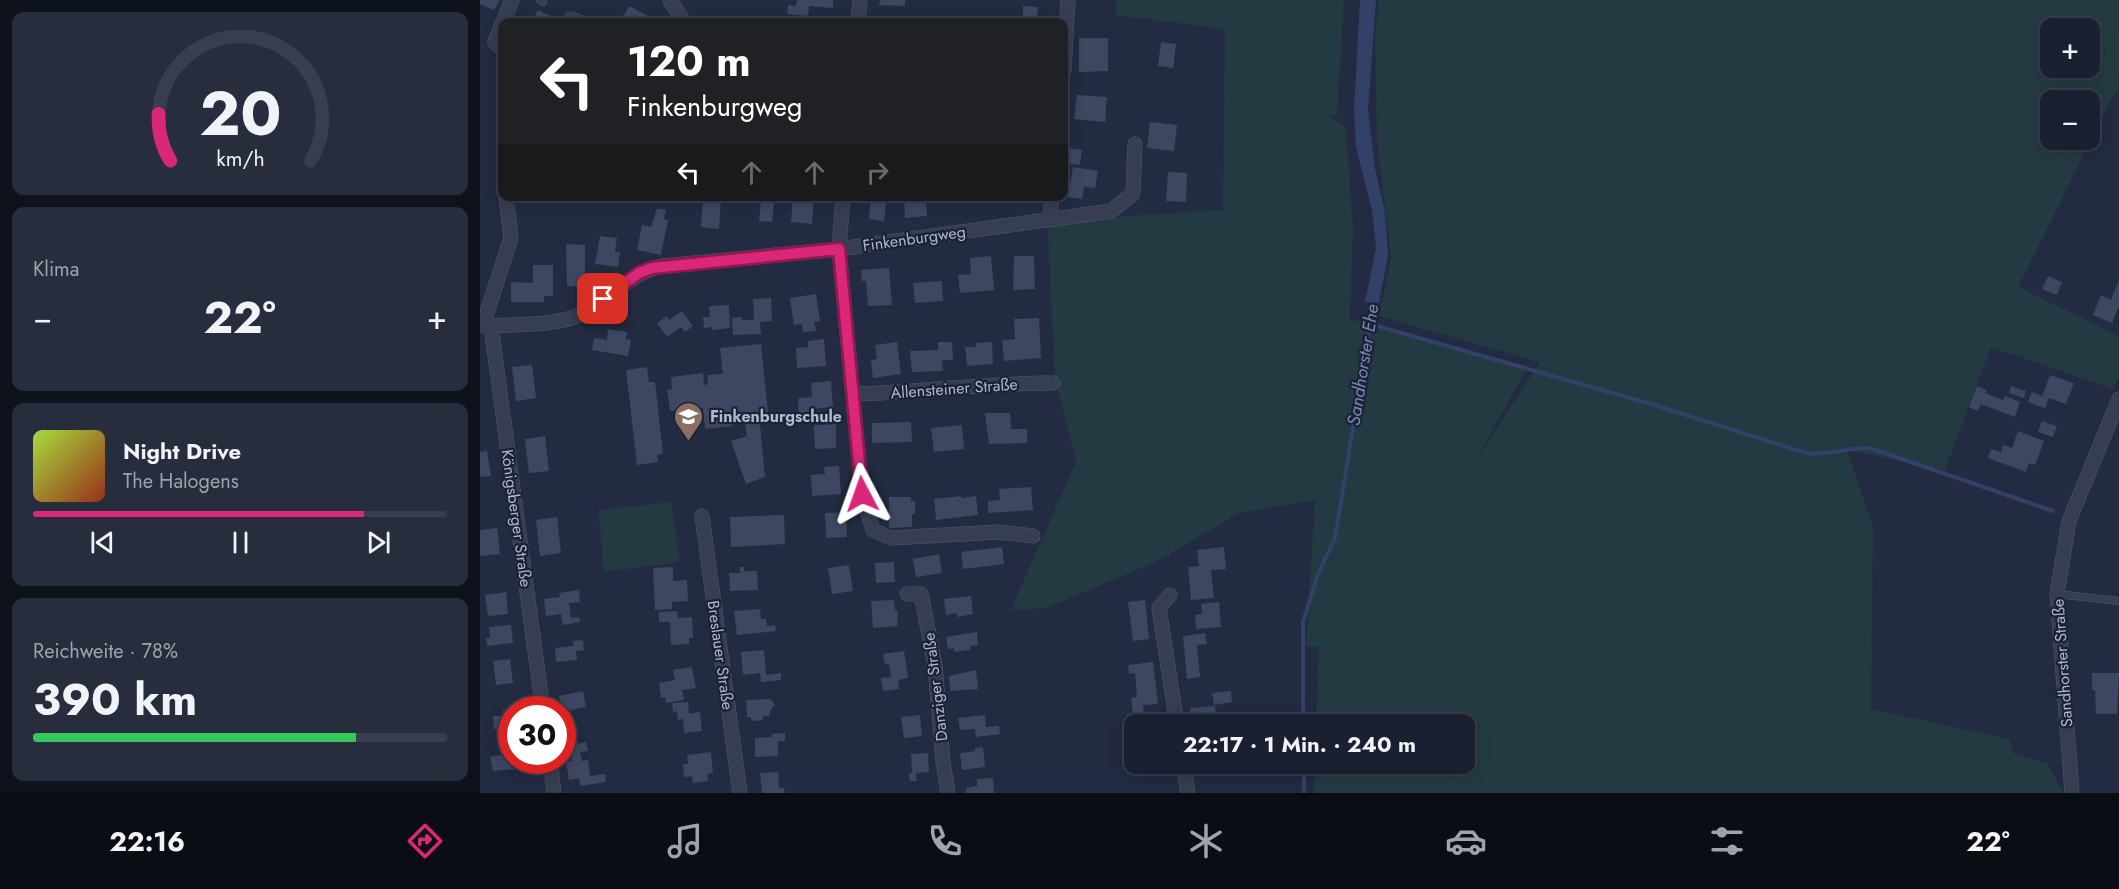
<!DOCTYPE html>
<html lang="de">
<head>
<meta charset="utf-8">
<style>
  :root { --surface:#1a2031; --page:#272d3d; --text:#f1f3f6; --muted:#9fa3ab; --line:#383e4d; --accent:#db2777 }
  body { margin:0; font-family:Jost,sans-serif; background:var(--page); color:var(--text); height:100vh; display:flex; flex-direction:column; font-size:22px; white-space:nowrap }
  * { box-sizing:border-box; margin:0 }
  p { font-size:20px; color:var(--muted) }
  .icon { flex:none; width:33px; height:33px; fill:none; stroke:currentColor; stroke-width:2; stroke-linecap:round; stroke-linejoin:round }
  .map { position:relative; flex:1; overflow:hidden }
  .drawer { display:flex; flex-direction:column; gap:12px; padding:12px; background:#0e121b; width:480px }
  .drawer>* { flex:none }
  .guide { position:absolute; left:18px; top:18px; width:570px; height:183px; border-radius:12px; box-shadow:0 3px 15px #0003,0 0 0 2px var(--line); background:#202124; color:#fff; overflow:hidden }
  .fabs { position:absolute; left:1560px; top:18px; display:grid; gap:12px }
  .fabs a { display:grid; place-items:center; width:60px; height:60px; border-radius:12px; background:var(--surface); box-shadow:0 3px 15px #0003,0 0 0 2px var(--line); font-size:30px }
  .speed { position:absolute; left:18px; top:696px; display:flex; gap:12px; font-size:30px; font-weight:700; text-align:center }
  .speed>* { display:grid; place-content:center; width:78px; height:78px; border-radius:50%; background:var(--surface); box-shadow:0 3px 15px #0003,0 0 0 2px var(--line); line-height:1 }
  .speed .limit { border:9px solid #d22; background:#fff; color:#111 }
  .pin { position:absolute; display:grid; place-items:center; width:51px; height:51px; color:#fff; margin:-26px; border-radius:12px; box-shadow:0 3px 9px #0006 }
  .me { position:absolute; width:66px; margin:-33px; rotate:356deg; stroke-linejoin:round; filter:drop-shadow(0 0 4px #0008) }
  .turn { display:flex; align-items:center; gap:21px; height:126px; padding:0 30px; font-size:27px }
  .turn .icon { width:78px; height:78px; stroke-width:2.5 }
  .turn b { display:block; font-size:42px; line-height:51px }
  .lanes { display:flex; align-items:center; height:57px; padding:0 30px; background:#0003; justify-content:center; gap:30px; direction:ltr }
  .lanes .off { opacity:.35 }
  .big { font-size:45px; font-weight:700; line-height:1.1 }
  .drawer .tile { flex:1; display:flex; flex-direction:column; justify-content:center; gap:9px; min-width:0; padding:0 21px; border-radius:12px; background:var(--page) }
  .drawer .dial { align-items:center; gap:0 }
  .dial svg { height:156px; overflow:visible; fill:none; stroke:var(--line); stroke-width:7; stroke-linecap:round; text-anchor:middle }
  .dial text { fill:var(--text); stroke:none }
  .song { display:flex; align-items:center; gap:18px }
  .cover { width:72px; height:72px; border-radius:9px; background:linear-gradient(135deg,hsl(80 70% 55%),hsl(10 70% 35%)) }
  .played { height:6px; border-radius:3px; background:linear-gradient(90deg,var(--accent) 80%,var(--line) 80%) }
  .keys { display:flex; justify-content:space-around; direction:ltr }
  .heat { display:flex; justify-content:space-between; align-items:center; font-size:33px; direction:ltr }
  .charge { height:9px; border-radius:4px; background:linear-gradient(90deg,#34c759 78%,var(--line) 0) }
  .trip { position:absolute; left:644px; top:714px; width:351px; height:60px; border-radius:12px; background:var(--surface); box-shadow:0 3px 15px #0003,0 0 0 2px var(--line); font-weight:700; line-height:60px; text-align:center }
  .tab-bar { display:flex; height:96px; justify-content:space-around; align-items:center; background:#0a0d14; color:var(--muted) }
  .tab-bar .icon { width:42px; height:42px }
  .tab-bar .on { color:var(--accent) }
  .tab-bar b { font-size:27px; color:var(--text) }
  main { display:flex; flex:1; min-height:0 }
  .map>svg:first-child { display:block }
  .green { fill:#243a42; fill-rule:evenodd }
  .water { fill:#334168 }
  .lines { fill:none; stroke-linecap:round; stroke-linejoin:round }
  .stream { stroke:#334168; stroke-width:4 }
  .building { fill:#3e4762 }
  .service-casing { stroke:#52586b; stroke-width:8 }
  .minor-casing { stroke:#52586b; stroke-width:15 }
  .service { stroke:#373e51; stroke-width:7 }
  .minor { stroke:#373e51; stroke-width:14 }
  .route-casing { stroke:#8e194d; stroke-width:15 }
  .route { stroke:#db2777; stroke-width:10 }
  .labels { text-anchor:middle; stroke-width:4.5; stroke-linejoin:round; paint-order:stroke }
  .street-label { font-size:16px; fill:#b3b9cb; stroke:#1c2236 }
  .poi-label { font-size:16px; font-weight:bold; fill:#b3b9cb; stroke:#1c2236; text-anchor:start }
  .water-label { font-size:18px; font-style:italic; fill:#7889b6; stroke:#1c2236 }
</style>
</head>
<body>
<main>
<section class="drawer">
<div class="tile dial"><svg viewBox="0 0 100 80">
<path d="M14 69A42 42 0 1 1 86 69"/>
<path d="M14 69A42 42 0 0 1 8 45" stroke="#db2777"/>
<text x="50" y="56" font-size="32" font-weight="700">20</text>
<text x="50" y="72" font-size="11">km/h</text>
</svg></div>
<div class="tile"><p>Klima</p>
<div class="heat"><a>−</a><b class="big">22°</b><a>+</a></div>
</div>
<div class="tile">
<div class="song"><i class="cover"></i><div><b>Night Drive</b><p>The Halogens</p></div></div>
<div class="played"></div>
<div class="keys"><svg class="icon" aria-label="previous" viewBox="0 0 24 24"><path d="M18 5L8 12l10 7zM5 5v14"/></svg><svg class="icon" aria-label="pause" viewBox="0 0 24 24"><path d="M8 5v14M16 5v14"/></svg><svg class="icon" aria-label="next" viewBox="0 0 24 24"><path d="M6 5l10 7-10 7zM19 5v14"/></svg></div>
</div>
<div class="tile"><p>Reichweite · 78%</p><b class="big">390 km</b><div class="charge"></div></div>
</section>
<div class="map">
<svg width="1639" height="793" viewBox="0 0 1639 793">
  <rect width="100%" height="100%" fill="#222b41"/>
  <g class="green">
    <path d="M636,0H864L857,116L844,114L866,127L873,229L870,319L1048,366L995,462L1060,362L899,316L911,257L897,141L895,33L899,0H1639V93L1635,92L1538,287L1639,336V376L1633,389L1511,347L1465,470L1367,450L1393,528L1391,709L1529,739L1534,754L1567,763L1583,793H834L835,764H984V724H836L839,647L826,646L835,500L759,513L676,562L566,608L531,610L596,462L575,379L567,221L743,210L745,29L636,15ZM1570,28H1610V68H1570ZM1570,100H1610V140H1570Z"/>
    <path d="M191,502L200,562L124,572L118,510Z"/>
  </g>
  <path class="water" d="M880,0H896L888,110L895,169L905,212L908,255L899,303L885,302L896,248L892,210L876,147L874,111Z"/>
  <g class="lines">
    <g class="stream">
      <path d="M890,324L1171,404L1326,453C1349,456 1368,447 1390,448L1573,511"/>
      <path d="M823,724V622L838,574L855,538L894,299"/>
      <path d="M824,764V793"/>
    </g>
  </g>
  <g class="building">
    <path d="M0,0H19L14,10L0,4Z"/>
    <path d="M317,0H353V8L329,6L328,16L307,14L308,5L316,6Z"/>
    <path d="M400,0H425V6L399,5Z"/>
    <path d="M149,6L180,22H140Z"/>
    <path d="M543,6L558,7L557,20L543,19Z"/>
    <path d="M58,10L76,19L74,22H52Z"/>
    <path d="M599,38H628V71L599,72Z"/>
    <path d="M681,42L696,44L693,68L678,66Z"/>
    <path d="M597,95L627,97L625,122L594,119Z"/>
    <path d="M670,122L697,125L694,151L667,148Z"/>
    <path d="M589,148L602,150L600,165L589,164Z"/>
    <path d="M593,167L618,171L615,188L604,187L602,199L588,197Z"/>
    <path d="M688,172L707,173L706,202L686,201Z"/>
    <path d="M276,196H295L292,222L279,221L281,201H275Z"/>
    <path d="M313,196H334L332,224L311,222Z"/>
    <path d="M391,196H407L404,221L389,219Z"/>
    <path d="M424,196H446L447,216L425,218Z"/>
    <path d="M223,199L241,200L239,229L221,227Z"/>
    <path d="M177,208L186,210L184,219L188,220L181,255L157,250L162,225L171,227Z"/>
    <path d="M120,236L137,238L135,252H140L138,267L115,264Z"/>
    <path d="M86,244L105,245V287L87,286Z"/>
    <path d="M511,256L514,290L480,293L478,275L491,274L490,258Z"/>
    <path d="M534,256H554L555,289L533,290Z"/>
    <path d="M53,265H73V296H64V302H31V282L53,283Z"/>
    <path d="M409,268L412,305L388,306L386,281H382L381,270Z"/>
    <path d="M1568,276L1582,282L1577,295L1562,289Z"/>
    <path d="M1639,280V306L1632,323L1613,315L1621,295L1631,300Z"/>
    <path d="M462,281L463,301L435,303L433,283Z"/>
    <path d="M336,294L340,321L334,322L336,331L323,332L322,324L314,325L310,298Z"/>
    <path d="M291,298L292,321L280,322L281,334L253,335L252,318L262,317V320H274L273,299Z"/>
    <path d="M249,305L250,328L232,330V327L224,328L223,317H230L229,306Z"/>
    <path d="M202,311L213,326L205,332L201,327L187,337L177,323L187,316L189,320Z"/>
    <path d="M559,318L561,358L524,361L522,340L535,339L534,319Z"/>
    <path d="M128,329L147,332L146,339L151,340L148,356L112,350L114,338L127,340Z"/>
    <path d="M344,339L346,366L317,368L316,348L328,347V341Z"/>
    <path d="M417,342L421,374L393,378L391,360L397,359L395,345Z"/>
    <path d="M458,342H472L473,360H462L463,371L432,372L430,351L458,350Z"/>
    <path d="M512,342L513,364L487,366L485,347H496L495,343Z"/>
    <path d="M281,344L288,413L279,414L285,477L266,484L251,441L267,436L264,416L253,417V426L225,429L223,408L190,411L187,390L192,389L191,377L223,373L224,385L228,384L227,375L243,374L240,348Z"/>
    <path d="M52,365L56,398L36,401L32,367Z"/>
    <path d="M167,367L169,382H175L183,454L177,455L178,462L157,465L146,370Z"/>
    <path d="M1570,375L1594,383L1586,404L1569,398L1565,408L1548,402L1552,392L1562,396Z"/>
    <path d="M351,381L353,407L331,409L332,418L319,419L318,401L319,398L332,397L331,383Z"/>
    <path d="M1497,386L1507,390L1505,393L1523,400L1525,396L1540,402L1535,417L1501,404L1498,411L1489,407Z"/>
    <path d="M1531,386L1546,391L1544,398L1529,393Z"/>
    <path d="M505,413H530L531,429H547V443L509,444Z"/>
    <path d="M1562,421L1577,426L1573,437L1558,432Z"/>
    <path d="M431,422L432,442L392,443V423Z"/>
    <path d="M356,424V448L335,449L334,425Z"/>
    <path d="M482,425L484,449L454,452L451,428Z"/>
    <path d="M1538,431L1564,441L1555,465L1549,463L1546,472L1508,458L1511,449L1521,452L1523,445L1532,448Z"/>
    <path d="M65,436L69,471L49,473L45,439Z"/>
    <path d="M7,451L11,476L0,477V452Z"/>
    <path d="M359,466L361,494L332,496L331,475L345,474L344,467Z"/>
    <path d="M551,487L553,510L508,513V501L520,500L519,489Z"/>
    <path d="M481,496L482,498L496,496L498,515L456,520L454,499Z"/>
    <path d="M409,497H431V501H435V514H432V527L409,528Z"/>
    <path d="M366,512L367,537L346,538L345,513Z"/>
    <path d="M304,515L305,544L251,547L250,517Z"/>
    <path d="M77,517L81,553L60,556L56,520Z"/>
    <path d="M17,528L20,554L0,556V530Z"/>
    <path d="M522,547L524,564L483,569L481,552Z"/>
    <path d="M744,547L746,569L731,570L734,598L711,600L708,567L719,566L717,550Z"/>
    <path d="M459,554L462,573L436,577L433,559Z"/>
    <path d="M414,562L415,582L396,583L395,563Z"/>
    <path d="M369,565L373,591L352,594L348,568Z"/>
    <path d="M193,567V581L207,580L208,601L192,602V609L175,610L173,568Z"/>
    <path d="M260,567H264V571H277L278,590L250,591L249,573H260Z"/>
    <path d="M99,590L100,602L89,603L91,618L99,617L100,622L83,625L81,614L66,616L64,599L80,597L79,593Z"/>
    <path d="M26,592L28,614L8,616L5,595Z"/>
    <path d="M491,596L493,614L477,617V613L466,615L464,599Z"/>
    <path d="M414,600L415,611H418L417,626L393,628L391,601Z"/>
    <path d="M665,600L669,639L653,641L648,602Z"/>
    <path d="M739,602L741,627L716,629L715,615L722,614L721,604Z"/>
    <path d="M280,609L281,619H286L287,626L295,625L296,631L257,635L254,611Z"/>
    <path d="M197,611L198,618L212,617L213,638H209V644L191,645L190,622H179V612Z"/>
    <path d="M31,625L33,643L7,646L6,638H10L9,627Z"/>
    <path d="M497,632L498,645L490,646V650L474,652V648L468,649L466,637Z"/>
    <path d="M725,633L727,644L717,645L720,677L707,679L703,636Z"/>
    <path d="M103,640L104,650L96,651L97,660L76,662L75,648L93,646V641Z"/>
    <path d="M284,650L286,675L301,673V680L281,682L280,673L263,675L261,652Z"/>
    <path d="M424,651L428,678L418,680L419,689L403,691L401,678L411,677L409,663L405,664L403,654Z"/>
    <path d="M30,659L33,683L16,685L13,661Z"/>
    <path d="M673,662L678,704L663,705L664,715L653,716L651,698L657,697L655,673L649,674L648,665Z"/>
    <path d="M212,667L216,688L202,690L204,700L186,703L185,697L181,698L179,683L195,680L193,670Z"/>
    <path d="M496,670L498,689L470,691L469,676Z"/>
    <path d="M1612,673H1639L1637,714H1616L1615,690H1612Z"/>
    <path d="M103,691L106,707L82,712L79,696Z"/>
    <path d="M751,691L752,702L734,705L732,693Z"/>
    <path d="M291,699L295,705L290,711V716H283V720L271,721V717H267L266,700Z"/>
    <path d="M208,702L209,714L220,712L222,731L204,733L203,719L198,720L197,711L193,712L192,703Z"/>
    <path d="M735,706L736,720H724V724H711L710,708Z"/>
    <path d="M23,709H32V728L14,729L13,716H23Z"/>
    <path d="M440,715L442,736L424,738L421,717Z"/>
    <path d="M505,715L506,727L519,726L520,734L496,737L495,729L480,730L478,718Z"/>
    <path d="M305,733V741H298V756L275,757V738L292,737V734Z"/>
    <path d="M98,740V744L106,742L108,751L100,752L102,761L108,760L110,776L125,774L126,782L100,786L99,778L89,780L86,762L92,761L89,741Z"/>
    <path d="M503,747L505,767L482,770L480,753L495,751V748Z"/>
    <path d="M231,752L233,773L227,774L228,781L213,783L212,776L204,777L203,764H208L207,755Z"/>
    <path d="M32,753V760H49L50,768L13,771L10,757Z"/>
    <path d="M448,753L449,772L436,773L437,781H430L429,773H432L431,754Z"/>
    <path d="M298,772L299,788H304L305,793H282L280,773Z"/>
    <path d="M513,778L514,793H486V788L497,786V779Z"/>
  </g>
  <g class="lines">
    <defs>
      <g id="service">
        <path d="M60,0L63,2"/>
        <path d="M1577,594L1639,601"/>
      </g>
      <g id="minor">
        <path d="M190,0L202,19L201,22"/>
        <path d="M91,19L99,22"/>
        <path d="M23,22L32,0"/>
        <path d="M378,22L380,0"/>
        <path d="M22,24L15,42L22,49"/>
        <path d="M584,70L588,0"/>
        <path d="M363,196L359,249L382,494L393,530L411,538L519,532L553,536"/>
        <path d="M570,219L572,196"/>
        <path d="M0,324L11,326C36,324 76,326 99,315C128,301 149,273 182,266L359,249L631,211L653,194L655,144"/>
        <path d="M3,325L31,238L26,196"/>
        <path d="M11,326L63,710"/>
        <path d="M374,394C441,392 507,383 573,383"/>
        <path d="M222,516L260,793"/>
        <path d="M427,594H441L455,665L463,762L468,793"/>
        <path d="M690,595L679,608L697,724"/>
        <path d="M70,760L74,793"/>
        <path d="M703,764L708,793"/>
        <path d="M1592,793L1577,594L1589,521L1639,399"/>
      </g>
    </defs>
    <use href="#service" class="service-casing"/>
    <use href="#minor" class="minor-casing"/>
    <use href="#service" class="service"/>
    <use href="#minor" class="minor"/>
  </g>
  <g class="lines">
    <defs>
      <path id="route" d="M123,299L159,273L172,268L359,249L382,494"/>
    </defs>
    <use href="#route" class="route-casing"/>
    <use href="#route" class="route"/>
  </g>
  <defs>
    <symbol id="school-pin" viewBox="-11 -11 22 30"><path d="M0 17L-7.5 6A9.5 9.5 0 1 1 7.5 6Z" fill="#8d6e63" stroke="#1c2236"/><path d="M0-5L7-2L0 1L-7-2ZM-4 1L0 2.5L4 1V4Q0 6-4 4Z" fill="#fff"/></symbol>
  </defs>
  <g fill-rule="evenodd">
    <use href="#school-pin" x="192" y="400" width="33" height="45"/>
  </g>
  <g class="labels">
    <g class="street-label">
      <text transform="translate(434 238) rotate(-8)" y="6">Finkenburgweg</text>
      <text transform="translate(474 388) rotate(-4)" y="6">Allensteiner Straße</text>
      <text transform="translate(37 518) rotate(82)" y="6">Königsberger Straße</text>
      <text transform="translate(241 655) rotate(82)" y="6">Breslauer Straße</text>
      <text transform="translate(1582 663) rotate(-94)" y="6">Sandhorster Straße</text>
      <text transform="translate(455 687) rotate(-97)" y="6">Danziger Straße</text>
    </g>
    <g class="poi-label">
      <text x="230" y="422">Finkenburgschule</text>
    </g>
    <g class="water-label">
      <text transform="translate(883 365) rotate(-81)" y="6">Sandhorster Ehe</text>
    </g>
  </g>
</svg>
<div class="fabs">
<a>+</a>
<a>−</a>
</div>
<div class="speed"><div class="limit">30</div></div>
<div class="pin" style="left:123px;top:299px;background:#d93025"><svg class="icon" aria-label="arrive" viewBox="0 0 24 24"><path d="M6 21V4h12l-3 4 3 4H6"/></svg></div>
<svg class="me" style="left:382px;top:494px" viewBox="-20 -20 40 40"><path d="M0-17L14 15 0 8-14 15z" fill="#db2777" stroke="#fff" stroke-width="4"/></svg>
<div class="trip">22:17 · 1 Min. · 240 m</div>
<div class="guide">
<div class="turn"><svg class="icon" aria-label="left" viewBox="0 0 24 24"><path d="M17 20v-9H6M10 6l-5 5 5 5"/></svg><div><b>120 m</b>Finkenburgweg</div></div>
<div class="lanes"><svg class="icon" aria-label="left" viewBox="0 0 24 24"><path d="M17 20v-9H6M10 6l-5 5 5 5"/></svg><svg class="icon off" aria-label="ahead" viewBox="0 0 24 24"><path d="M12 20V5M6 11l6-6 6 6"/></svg><svg class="icon off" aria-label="ahead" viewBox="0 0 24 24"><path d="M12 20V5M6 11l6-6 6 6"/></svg><svg class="icon off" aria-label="right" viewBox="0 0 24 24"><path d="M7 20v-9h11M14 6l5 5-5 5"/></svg></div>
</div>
</div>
</main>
<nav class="tab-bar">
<b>22:16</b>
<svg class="icon on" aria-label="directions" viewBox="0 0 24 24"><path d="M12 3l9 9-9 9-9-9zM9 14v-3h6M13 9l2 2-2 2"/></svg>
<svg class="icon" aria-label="music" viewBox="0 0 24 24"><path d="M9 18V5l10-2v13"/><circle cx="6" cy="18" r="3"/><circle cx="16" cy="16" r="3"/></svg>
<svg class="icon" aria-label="phone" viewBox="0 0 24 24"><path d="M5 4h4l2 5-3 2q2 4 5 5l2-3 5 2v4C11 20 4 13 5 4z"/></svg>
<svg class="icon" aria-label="climate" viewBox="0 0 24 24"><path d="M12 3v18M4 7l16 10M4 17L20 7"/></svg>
<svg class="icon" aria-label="car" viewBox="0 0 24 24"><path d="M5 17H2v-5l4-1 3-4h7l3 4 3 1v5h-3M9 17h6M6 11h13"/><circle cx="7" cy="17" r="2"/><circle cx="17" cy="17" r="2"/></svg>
<svg class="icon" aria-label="filters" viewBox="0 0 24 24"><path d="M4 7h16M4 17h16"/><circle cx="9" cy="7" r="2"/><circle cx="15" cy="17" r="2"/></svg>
<b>22°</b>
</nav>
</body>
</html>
